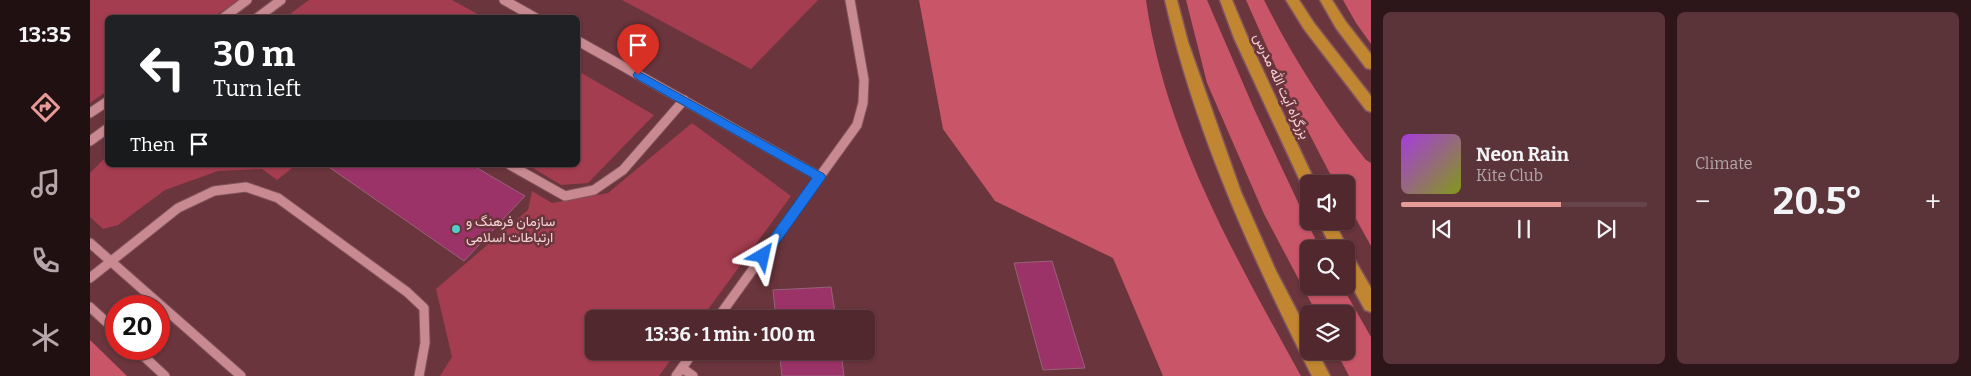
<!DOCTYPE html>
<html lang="en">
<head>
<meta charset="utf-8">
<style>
  :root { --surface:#50282d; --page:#5a3439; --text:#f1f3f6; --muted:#b4a6aa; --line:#674449; --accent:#e69b98 }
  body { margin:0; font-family:Bitter,Vazirmatn,serif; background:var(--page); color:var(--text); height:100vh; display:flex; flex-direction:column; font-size:19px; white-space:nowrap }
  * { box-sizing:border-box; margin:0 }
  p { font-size:16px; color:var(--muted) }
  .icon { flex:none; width:28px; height:28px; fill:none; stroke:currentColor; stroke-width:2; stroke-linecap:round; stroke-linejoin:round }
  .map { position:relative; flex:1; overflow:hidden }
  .sheet { display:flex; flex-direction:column; gap:12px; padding:12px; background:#2c1619; width:600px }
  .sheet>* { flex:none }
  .top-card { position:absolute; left:15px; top:15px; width:475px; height:152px; border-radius:8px; box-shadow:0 1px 4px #0004,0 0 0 1px var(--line); background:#202124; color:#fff; overflow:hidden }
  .tools { position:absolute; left:1210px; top:175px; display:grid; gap:10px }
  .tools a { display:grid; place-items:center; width:55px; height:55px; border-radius:8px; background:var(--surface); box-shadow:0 1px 4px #0004,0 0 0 1px var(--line); font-size:25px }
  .speed { position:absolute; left:15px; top:295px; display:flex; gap:10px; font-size:25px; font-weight:700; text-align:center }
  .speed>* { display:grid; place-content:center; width:65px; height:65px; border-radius:50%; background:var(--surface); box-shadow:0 1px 4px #0004,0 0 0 1px var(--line); line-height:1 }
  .speed .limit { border:8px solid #d22; background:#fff; color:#111 }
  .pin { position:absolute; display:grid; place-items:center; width:42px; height:42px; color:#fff; margin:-51px -21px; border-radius:50% 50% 50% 0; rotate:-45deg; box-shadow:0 0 5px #0007 }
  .pin .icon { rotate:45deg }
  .me { position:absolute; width:55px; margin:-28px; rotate:36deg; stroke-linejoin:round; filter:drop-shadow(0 0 4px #0008) }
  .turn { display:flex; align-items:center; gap:18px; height:105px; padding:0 25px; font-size:22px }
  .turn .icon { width:65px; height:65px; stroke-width:2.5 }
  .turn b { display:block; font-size:35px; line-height:42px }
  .then { display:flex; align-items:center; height:48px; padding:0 25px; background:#0003; gap:10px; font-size:19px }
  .big { font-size:38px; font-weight:700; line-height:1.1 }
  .sheet .widget { flex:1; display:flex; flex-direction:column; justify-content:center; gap:8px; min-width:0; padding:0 18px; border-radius:8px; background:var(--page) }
  .song { display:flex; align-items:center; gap:15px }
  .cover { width:60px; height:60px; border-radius:8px; background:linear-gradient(135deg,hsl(280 70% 55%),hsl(70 70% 35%)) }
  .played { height:5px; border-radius:2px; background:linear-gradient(90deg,var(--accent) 65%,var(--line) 65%) }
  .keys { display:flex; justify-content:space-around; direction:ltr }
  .heat { display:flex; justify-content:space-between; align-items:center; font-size:28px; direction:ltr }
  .sheet .tiles { flex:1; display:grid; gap:12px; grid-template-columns:repeat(2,1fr) }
  .trip { position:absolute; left:495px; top:310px; width:290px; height:50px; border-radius:8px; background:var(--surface); box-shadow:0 1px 4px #0004,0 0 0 1px var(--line); font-weight:700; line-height:50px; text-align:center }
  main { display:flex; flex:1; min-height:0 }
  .dock { display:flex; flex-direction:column; width:90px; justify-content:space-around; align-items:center; background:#201012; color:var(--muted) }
  .dock .icon { width:35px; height:35px }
  .dock .selected { color:var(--accent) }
  .dock b { font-size:22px; color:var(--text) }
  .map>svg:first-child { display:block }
  .green { fill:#a53d50 }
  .forest { fill:#c85568 }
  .building { fill:#9b3368; stroke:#986279 }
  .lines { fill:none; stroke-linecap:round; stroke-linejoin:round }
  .minor-casing { stroke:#82555c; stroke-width:11 }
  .highway-casing { stroke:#82555c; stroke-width:3 }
  .minor { stroke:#c88a90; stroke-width:9 }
  .highway { fill:#c18632; fill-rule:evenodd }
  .route { fill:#1a73e8; stroke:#114b97 }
  .poi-dot { fill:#53cdc9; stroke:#6a353c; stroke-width:2 }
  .labels { text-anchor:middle; stroke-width:5; stroke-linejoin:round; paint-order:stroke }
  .street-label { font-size:14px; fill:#f4d2d5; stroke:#6a353c }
  .poi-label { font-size:14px; fill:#f4d2d5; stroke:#6a353c; text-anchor:start }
</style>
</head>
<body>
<main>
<nav class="dock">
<b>13:35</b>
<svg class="icon selected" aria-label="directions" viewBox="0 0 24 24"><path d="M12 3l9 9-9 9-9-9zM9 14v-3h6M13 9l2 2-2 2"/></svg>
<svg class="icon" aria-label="music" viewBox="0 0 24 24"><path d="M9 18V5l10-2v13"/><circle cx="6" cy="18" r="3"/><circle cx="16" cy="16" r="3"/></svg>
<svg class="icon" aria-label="phone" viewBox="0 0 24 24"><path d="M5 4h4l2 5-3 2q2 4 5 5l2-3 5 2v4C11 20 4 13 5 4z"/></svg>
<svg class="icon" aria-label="climate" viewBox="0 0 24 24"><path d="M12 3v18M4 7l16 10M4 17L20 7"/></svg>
</nav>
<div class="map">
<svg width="1281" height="376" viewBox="0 0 1281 376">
  <rect width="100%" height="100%" fill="#6a353c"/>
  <g class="green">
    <path d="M0,0H148C135,9 120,24 104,16L101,18H18L17,91L0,103Z"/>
    <path d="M219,0H362L393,17H196Z"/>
    <path d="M532,0H728L661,69Z"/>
    <path d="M488,71L564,115L498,183L471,185L438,165H488Z"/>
    <path d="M602,123L701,196L611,319H504V351H587L569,376H350L362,357L346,289L438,210L442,191L462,203L518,193Z"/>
    <path d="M17,156L18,165H206L187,180L172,169L128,171L75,190L28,225L13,229L0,217V173Z"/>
  </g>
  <g class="forest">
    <path d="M829,0H1056C1075,136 1146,258 1211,376H1073L1023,258L905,201L853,129Z"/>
    <path d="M1096,0H1117L1165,111L1230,249H1219V286H1252L1281,337V376H1259L1246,351H1256V314H1227L1174,214L1117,83Z"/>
    <path d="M1156,0H1174C1202,56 1237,111 1276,160L1281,163V246L1256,201V184H1246L1238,170L1192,81Z"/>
    <path d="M1253,0H1281V44L1266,23Z"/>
    <path d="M0,340L37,376H0Z"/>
  </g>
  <g class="building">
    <path d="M236,165H382L435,196L374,261Z"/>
    <path d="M962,261L995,368L953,370L924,263Z"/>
    <path d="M741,287L746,319H686L683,290Z"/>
    <path d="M689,351H751L754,376H692Z"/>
  </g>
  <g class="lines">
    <defs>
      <g id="minor">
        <path d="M414,0L446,18"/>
        <path d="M133,18L157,0"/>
        <path d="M167,18L191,0"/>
        <path d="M488,41L730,177"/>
        <path d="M0,113L18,101"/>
        <path d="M0,141L18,128"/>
        <path d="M420,165L475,196L504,190L533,170L594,100"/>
        <path d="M0,243L151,376"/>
        <path d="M0,278L88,208L124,191L156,187L188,198L317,292L334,308L335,343L329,376"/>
        <path d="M0,307L26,331"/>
        <path d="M627,319L767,125L773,103L774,80L760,0"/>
        <path d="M46,349L75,376"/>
        <path d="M592,368L603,376"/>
        <path d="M586,376L604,351"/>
      </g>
      <g id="highway">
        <path d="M1075,0H1087L1098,42L1151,192L1186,271L1219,334V351H1227L1240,376H1222C1161,255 1105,132 1075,0Z"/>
        <path d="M1130,0H1142L1158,38L1226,184H1219V191L1214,190L1212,185L1144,38Z"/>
        <path d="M1196,0H1209L1224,23L1281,96V112L1276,110L1214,29Z"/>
        <path d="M1230,0H1242L1256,22L1281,54V69L1276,68L1246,28Z"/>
        <path d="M1228,221H1244L1258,249L1256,253V249H1242Z"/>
        <path d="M1256,253L1262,255L1281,288V312L1275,310L1256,276Z"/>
      </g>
    </defs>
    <use href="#minor" class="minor-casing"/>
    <use href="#highway" class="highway-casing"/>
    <use href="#minor" class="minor"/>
    <use href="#highway" class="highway"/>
  </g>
  <path class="route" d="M548,71L734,174L736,177L734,180L677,260L673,261L669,260L667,256L669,252L722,178L545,78L543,75L545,72Z"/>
  <circle class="poi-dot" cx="366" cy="229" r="5"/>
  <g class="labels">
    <g class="street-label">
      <text transform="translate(1192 86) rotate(65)" y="5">بزرگراه آیت الله مدرس</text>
    </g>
    <g class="poi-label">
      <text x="376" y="226">سازمان فرهنگ و<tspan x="376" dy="16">ارتباطات اسلامی</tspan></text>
    </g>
  </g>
</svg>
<div class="tools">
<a><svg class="icon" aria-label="sound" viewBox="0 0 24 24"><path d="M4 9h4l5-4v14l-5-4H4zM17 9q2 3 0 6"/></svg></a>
<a><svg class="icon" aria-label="search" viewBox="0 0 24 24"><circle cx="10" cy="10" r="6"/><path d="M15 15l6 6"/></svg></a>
<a><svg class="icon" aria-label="layers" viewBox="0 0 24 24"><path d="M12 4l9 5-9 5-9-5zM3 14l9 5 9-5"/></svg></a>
</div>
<div class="speed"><div class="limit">20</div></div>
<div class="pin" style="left:548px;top:75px;background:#d93025"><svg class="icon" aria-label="arrive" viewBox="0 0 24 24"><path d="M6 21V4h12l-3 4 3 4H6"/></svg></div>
<svg class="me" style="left:673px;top:256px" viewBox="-20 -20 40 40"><path d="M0-17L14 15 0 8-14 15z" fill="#1a73e8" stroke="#fff" stroke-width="4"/></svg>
<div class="trip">13:36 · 1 min · 100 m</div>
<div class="top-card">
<div class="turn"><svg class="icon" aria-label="left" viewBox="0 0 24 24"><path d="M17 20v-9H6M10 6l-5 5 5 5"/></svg><div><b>30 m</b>Turn left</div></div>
<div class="then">Then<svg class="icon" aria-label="arrive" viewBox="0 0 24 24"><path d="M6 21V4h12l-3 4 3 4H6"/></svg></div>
</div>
</div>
<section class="sheet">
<div class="tiles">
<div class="widget">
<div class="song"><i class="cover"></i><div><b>Neon Rain</b><p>Kite Club</p></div></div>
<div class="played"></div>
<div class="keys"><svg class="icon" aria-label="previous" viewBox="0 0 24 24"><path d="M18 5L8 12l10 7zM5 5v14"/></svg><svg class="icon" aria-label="pause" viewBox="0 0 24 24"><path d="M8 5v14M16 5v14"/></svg><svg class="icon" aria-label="next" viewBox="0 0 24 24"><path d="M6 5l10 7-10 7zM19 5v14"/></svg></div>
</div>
<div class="widget"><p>Climate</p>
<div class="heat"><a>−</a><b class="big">20.5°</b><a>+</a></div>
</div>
</div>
</section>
</main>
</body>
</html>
